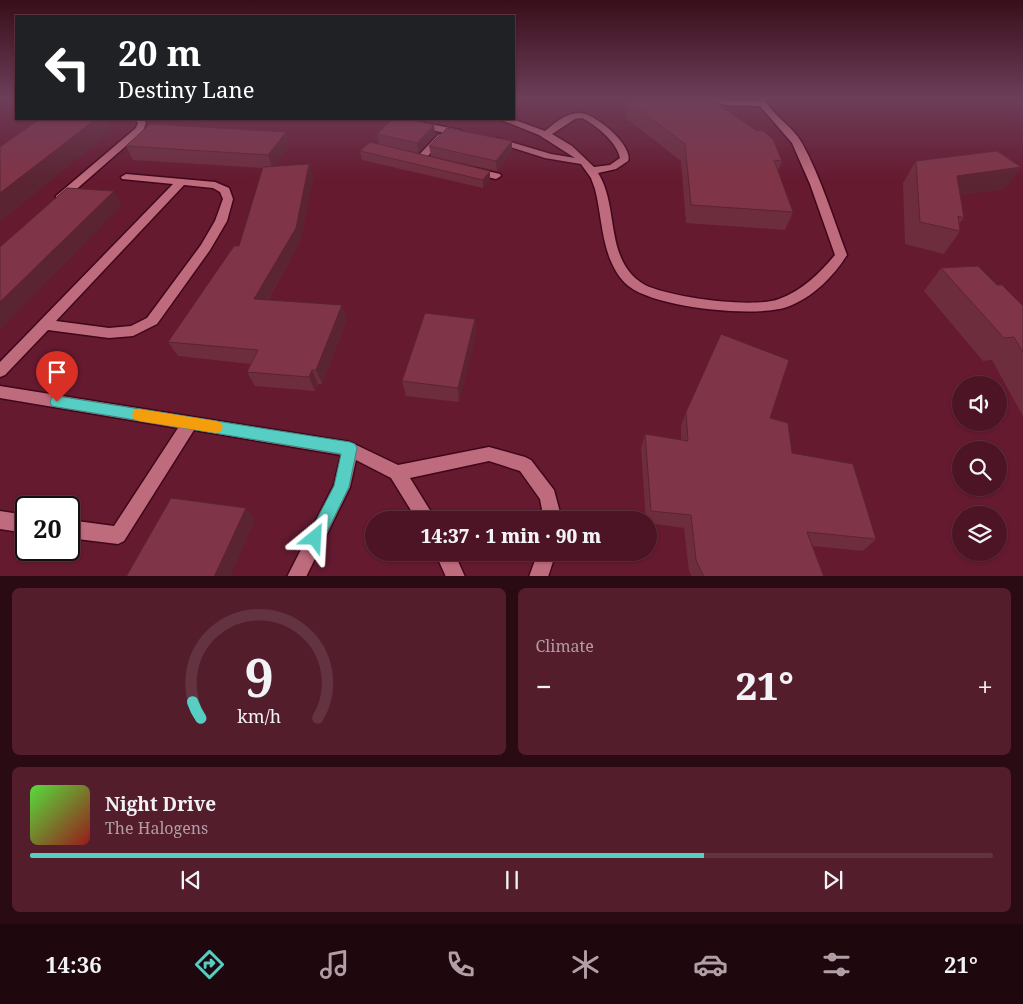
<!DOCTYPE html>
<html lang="en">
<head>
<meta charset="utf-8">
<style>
  :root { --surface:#4c1424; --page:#531d2c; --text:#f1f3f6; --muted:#b29ea6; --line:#633341; --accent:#56cec3 }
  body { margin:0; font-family:"Noto Serif",serif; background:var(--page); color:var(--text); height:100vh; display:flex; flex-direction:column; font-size:19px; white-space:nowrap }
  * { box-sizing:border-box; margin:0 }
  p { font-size:16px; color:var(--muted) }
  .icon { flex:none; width:28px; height:28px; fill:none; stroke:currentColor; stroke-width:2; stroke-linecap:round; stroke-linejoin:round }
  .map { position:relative; height:576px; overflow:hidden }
  .details { display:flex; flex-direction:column; gap:12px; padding:12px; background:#2a0b14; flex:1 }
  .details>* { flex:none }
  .banner { position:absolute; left:15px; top:15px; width:500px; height:105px; border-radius:0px; box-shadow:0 1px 4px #0004,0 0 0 1px var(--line); background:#202124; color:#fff; overflow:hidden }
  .controls { position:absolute; left:952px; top:376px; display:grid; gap:10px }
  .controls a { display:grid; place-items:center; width:55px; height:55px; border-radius:50%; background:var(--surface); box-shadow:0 1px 4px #0004,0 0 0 1px var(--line); font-size:25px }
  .speed { position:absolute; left:15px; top:496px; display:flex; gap:10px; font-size:25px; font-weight:700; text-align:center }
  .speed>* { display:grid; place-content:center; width:65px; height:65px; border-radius:50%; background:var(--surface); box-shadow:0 1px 4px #0004,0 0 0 1px var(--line); line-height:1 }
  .speed .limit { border:2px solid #111; border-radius:8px; background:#fff; color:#111 }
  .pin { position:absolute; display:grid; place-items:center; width:42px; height:42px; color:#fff; margin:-51px -21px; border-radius:50% 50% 50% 0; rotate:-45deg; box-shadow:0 0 5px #0007 }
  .pin .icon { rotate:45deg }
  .me { position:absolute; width:55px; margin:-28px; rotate:27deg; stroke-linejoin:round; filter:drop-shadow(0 0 4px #0008) }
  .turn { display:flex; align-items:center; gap:18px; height:105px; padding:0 20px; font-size:22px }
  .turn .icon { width:65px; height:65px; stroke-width:2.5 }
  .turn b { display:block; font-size:35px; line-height:42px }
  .big { font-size:38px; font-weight:800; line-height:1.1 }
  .details .tile { flex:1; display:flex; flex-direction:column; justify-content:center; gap:8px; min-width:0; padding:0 18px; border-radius:8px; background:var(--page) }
  .details .dial { align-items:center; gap:0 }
  .dial svg { height:130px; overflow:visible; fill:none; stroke:var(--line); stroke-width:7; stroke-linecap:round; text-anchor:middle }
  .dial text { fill:var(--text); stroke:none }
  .song { display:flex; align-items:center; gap:15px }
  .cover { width:60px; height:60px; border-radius:8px; background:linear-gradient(135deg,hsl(110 70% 55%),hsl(0 70% 35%)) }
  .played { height:5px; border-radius:2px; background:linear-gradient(90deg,var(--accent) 70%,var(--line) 70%) }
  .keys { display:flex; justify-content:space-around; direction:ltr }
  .heat { display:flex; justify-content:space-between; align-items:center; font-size:28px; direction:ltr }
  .details .tiles { flex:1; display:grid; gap:12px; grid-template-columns:1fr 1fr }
  .tile:last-child { grid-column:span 2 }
  .trip { position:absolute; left:365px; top:511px; width:292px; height:50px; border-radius:25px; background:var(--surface); box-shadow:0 1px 4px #0004,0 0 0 1px var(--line); font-weight:800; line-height:50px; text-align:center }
  .tab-bar { display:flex; height:80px; justify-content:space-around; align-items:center; background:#1e080e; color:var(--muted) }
  .tab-bar .icon { width:35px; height:35px }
  .tab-bar .on { color:var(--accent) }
  .tab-bar b { font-size:22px; color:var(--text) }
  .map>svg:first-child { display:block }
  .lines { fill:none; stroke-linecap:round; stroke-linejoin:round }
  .minor-casing { stroke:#40071a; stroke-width:3 }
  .minor { fill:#be6b7d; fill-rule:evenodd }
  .wall { fill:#6e2d3d }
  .shaded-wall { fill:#5a2432 }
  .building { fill:#803447; stroke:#5a2432 }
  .route { fill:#56cec3; stroke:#38867f }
  .slow { fill:#f59e0b }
</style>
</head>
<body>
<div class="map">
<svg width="1023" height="577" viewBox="0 0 1023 577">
  <rect width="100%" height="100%" fill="#651a30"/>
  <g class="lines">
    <defs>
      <g id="minor">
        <path d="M706,99L757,101L756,99H764C773,116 792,125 802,143C821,178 833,218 847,255C833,277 812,298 787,307C755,318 649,308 625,283C601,258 603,220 595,189L591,178L581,164L545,158L492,141L497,138L551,154L575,158L539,135L499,119H512L545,131C555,123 566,113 579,113C594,112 634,146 628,161L616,169L598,173C616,201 608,243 628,270C632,276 638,281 645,285C670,297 753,309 779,299C802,291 820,273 835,255L810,184L792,143L760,106L726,105ZM582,118C596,125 617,142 620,158L610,165L594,167L572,146L552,134L575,119Z"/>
        <path d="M135,119H143L146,123L143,131L64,200H56V196L136,128L138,123Z"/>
        <path d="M390,119H405L460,130L465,133L460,136L394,122Z"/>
        <path d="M441,134L446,137L444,139L424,160H418V156L438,135Z"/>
        <path d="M474,168L500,174L501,176L496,179L470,173L469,171Z"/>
        <path d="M126,174L215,182L229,188L233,199L227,221L210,250L157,324L133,336L109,338L48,330L5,375L0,377V362L173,184L122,179L121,177ZM184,185L213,188L220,192L223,199L215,221L201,245L147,318L131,326L109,328L56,321Z"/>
        <path d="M0,386L350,442L398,465L489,447L525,457L531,460L554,490L562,520H544L540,499L520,471L489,461L410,478L436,520H417L391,478L356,460L350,487L306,577H287L334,485L341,455L194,430L124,541L118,544L69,538V520L114,526L178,428L0,398Z"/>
        <path d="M0,511L26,515V533L0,529Z"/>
        <path d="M435,552H454L465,577H446Z"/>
        <path d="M538,552H556L548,577H529Z"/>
      </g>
    </defs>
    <use href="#minor" class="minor-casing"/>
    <use href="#minor" class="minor"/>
  </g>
  <g class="wall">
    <path d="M633,99H710L782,161L778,171L793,212L785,230L686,223L681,161L626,118L628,101L634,100Z"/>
    <path d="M434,125L435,135L418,153L379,144L377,134Z"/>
    <path d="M290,145L274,166L309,164L313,178L300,242L268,300L347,320L322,384H318L315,391L255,386L247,372L251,364L178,356L168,342L239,246L263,168L133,160L126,146Z"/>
    <path d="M429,146L512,151L497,171L431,156Z"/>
    <path d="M360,151L490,180L483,188L362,160Z"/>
    <path d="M916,161L1005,189L960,195L964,218L959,224L960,231L944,254L905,244L903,183Z"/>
    <path d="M941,268L997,285L1023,306V416L992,360L983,361L924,291Z"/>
    <path d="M475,319L476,333L459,402L406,396L402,381Z"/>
    <path d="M686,412L770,418L792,453L876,539L863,551L812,546L824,577H692L689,571L684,528L649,523V520H646L641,448L645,434L681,440V426Z"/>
  </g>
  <g class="shaded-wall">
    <path d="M514,99H525L514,101Z"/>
    <path d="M96,119H105L112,131L0,222V193Z"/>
    <path d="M434,125L435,135L418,153L417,143Z"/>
    <path d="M286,132L290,145L273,169L268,155Z"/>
    <path d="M512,141V151L497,171L496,161Z"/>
    <path d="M309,164L313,178L300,242L260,313L254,299Z"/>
    <path d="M1021,167L1005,189L943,198L957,176Z"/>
    <path d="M490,171V180L483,188V180Z"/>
    <path d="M114,191L122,205L1,329L0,328V302Z"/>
    <path d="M342,305L347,320L322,384L316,370Z"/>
    <path d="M475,319L476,333L459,402L458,388Z"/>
    <path d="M312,370L318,384L315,391L309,377Z"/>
    <path d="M246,508L255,520L230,577H214Z"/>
  </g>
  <g class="building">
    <path d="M639,99H710L757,131L762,130L773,139L782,161L774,160L793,212L691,205L685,144L628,101Z"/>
    <path d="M40,119H96L0,193V147Z"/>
    <path d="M393,119H405L434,125L417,143L377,134Z"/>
    <path d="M150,124L286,132L268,155L126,146Z"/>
    <path d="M447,128L512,141L496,161L429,146Z"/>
    <path d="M370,142L490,171L483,180L360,151Z"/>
    <path d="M997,151L1021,167L957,176L964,218L958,216L960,231L920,222L916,161Z"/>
    <path d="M309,164L296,228L254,299L342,305L316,370H312L309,377L247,372L258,350L168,342L234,246H239L263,167Z"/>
    <path d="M67,188L114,191L0,302V247Z"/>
    <path d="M978,266L997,285H1002L1023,306V352L1014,337L1004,338L941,268Z"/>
    <path d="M425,313L475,319L458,388L402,381Z"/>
    <path d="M721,334L789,360L770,418L788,423L792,453L853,464L876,539L807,532L824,577H704L696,560L691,515L651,511L645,434L688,441L686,412Z"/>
    <path d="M171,498L246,508L214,577H126Z"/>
  </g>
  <linearGradient id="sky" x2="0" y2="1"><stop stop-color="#380e1a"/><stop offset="0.55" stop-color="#6d3e59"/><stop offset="1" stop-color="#6d3e59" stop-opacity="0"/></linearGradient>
  <rect width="1023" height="179" fill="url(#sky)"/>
  <path class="route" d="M57,396L350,442L355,444L357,448L349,487L321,544L315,547L309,544L307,538L334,486L341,454L57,407L52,406L50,402L52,397Z"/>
  <path class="slow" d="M139,409L216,421L221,423L223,427L221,431L216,433L139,421L134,419L132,415L134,410Z"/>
</svg>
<div class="controls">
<a><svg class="icon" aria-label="sound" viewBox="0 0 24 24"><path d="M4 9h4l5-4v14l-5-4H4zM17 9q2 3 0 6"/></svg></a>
<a><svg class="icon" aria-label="search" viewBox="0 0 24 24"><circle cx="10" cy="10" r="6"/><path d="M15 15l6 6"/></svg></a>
<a><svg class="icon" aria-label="layers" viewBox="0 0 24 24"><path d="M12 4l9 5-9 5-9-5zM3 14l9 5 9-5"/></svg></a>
</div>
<div class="speed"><div class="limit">20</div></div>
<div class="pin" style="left:57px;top:402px;background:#d93025"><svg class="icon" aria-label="arrive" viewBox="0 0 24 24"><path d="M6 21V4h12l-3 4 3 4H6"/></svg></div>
<svg class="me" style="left:315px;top:538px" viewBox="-20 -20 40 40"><path d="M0-17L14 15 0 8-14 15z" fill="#56cec3" stroke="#fff" stroke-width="4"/></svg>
<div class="trip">14:37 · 1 min · 90 m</div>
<div class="banner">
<div class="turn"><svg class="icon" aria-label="left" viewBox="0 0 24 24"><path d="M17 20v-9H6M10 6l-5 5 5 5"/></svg><div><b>20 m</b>Destiny Lane</div></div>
</div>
</div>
<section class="details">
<div class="tiles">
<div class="tile dial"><svg viewBox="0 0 100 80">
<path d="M14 69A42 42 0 1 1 86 69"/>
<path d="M14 69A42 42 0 0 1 9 59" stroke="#56cec3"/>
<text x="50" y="56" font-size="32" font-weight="700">9</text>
<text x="50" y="72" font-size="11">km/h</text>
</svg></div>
<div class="tile"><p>Climate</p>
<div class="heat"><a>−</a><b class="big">21°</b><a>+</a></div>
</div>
<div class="tile">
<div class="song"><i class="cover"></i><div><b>Night Drive</b><p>The Halogens</p></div></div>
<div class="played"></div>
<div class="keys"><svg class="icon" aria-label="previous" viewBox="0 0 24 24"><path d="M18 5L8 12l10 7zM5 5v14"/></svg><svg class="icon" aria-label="pause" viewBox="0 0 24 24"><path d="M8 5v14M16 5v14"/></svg><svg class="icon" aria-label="next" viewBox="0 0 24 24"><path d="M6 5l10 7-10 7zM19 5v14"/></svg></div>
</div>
</div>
</section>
<nav class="tab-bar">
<b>14:36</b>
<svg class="icon on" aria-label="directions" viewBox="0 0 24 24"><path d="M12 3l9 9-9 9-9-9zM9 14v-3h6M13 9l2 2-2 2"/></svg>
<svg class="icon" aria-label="music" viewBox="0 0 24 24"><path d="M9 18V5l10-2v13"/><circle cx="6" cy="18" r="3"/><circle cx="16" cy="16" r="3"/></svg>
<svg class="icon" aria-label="phone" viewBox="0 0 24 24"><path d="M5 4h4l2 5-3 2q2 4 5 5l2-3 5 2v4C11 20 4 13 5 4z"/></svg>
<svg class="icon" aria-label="climate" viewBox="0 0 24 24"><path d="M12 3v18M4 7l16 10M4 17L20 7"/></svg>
<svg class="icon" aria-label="car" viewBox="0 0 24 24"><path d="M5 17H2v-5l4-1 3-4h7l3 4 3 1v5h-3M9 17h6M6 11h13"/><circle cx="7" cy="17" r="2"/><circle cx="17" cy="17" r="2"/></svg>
<svg class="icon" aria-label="filters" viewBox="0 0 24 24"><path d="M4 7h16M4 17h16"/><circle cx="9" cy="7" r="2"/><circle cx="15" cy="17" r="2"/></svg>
<b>21°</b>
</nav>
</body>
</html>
